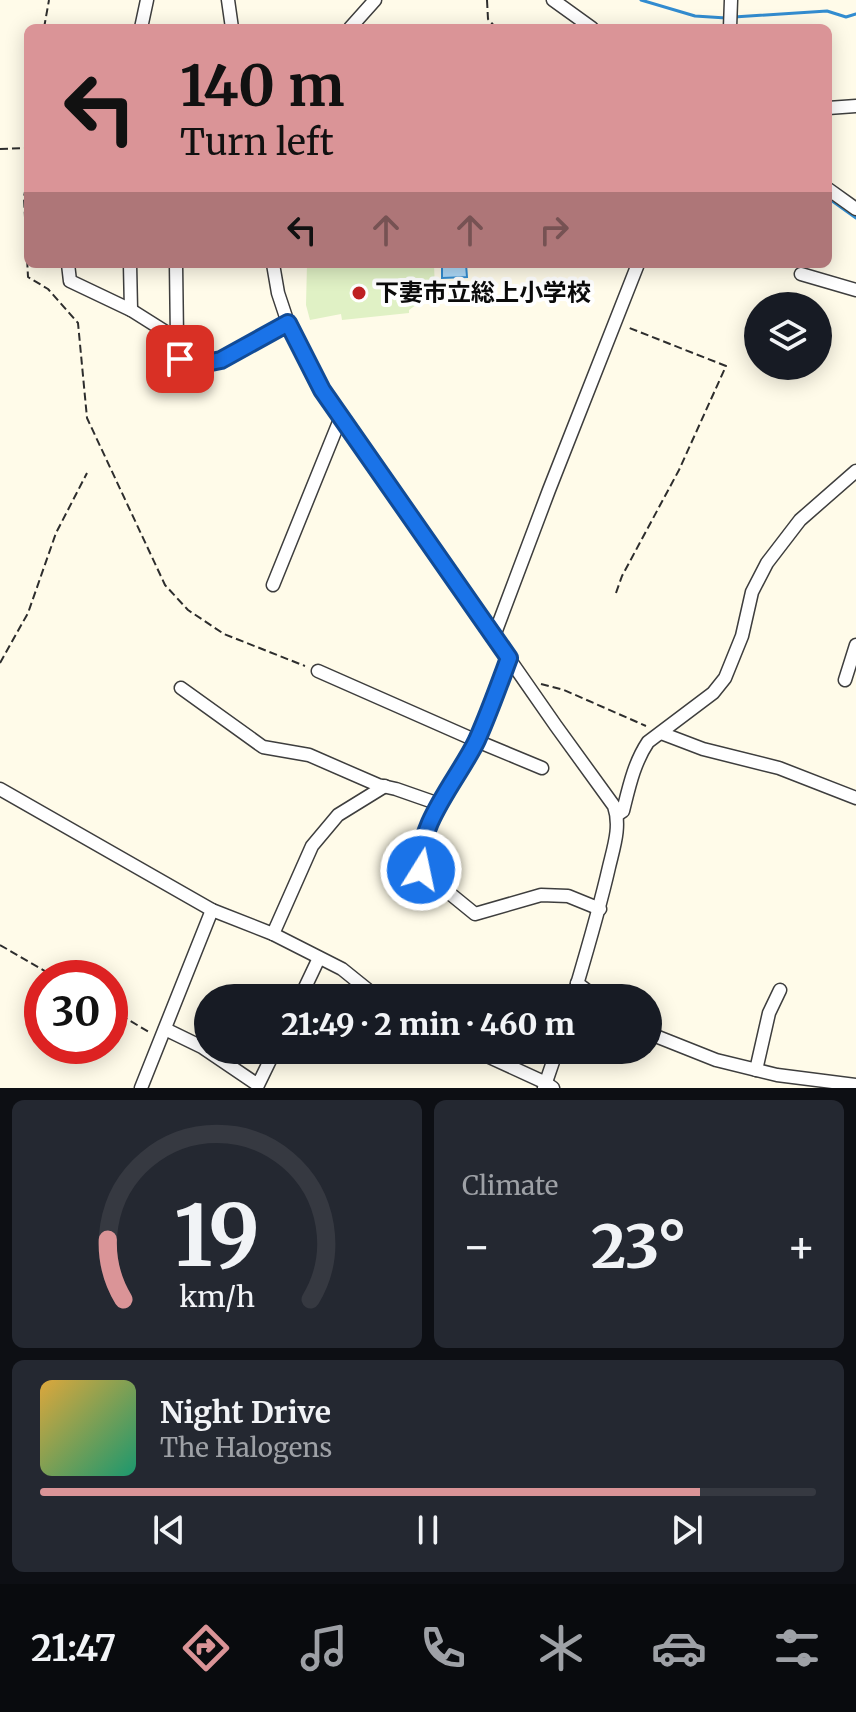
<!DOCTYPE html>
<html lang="en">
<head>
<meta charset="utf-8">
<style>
  :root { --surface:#171b24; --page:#242831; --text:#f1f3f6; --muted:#9ea1a6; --line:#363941; --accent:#da9497 }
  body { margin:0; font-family:Merriweather,"Noto Sans JP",serif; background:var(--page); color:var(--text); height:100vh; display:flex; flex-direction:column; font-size:30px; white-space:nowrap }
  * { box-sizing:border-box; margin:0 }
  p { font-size:26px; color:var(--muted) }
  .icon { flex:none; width:44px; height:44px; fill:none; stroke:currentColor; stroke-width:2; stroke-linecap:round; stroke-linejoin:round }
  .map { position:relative; height:1088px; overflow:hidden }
  .panel { display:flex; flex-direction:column; gap:12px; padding:12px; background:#0d0f14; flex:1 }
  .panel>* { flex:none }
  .top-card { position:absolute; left:24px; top:24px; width:808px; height:244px; border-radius:12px; box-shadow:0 4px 20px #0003; background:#da9497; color:#111; overflow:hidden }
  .controls { position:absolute; left:744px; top:292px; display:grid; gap:16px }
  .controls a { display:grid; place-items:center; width:88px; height:88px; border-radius:50%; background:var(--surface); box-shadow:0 4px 20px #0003; font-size:40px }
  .speed { position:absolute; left:24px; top:960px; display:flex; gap:16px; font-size:40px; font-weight:700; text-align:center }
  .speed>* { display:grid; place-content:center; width:104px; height:104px; border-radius:50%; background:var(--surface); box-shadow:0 4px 20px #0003; line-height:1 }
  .speed .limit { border:12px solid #d22; background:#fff; color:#111 }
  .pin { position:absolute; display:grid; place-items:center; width:68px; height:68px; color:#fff; margin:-34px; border-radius:16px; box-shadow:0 4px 12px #0006 }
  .me { position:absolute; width:88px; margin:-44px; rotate:10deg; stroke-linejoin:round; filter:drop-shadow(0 0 6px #0008) }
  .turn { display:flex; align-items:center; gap:28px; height:168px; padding:0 24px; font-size:36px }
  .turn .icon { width:104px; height:104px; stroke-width:2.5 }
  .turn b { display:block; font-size:56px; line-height:68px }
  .lanes { display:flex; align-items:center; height:76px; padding:0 24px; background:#0003; justify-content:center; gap:40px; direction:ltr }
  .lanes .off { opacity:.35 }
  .big { font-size:60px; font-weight:800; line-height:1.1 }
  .panel .tile { flex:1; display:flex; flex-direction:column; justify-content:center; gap:12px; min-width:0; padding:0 28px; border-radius:12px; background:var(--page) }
  .panel .dial { align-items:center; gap:0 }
  .dial svg { height:208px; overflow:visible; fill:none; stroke:var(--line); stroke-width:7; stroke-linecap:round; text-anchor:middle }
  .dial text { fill:var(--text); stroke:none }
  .song { display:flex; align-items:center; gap:24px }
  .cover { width:96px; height:96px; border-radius:12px; background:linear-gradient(135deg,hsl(40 70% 55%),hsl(160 70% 35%)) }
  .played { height:8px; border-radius:4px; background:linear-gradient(90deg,var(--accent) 85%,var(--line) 85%) }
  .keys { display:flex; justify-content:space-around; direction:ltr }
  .heat { display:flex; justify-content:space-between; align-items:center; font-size:44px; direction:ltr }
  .panel .tiles { flex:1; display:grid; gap:12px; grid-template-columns:1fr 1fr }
  .tile:last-child { grid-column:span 2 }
  .trip { position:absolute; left:194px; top:984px; width:468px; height:80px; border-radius:40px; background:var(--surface); box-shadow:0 4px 20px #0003; font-weight:800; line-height:80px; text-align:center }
  .menu { display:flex; height:128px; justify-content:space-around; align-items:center; background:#090b0e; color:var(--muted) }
  .menu .icon { width:56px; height:56px }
  .menu .on { color:var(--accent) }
  .menu b { font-size:36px; color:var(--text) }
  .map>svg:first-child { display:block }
  .pitch { fill:#e0f1c5 }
  .water { fill:#add9f8; stroke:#328cd0; stroke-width:2 }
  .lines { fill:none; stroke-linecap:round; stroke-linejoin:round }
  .stream { stroke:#328cd0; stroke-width:3 }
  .minor-casing { stroke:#3e3e3e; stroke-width:15 }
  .path { stroke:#2d2d2d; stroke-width:2; stroke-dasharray:8 4; stroke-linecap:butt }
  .minor { stroke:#fff; stroke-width:12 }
  .route-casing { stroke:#114b97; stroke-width:20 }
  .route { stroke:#1a73e8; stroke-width:14 }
  .poi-dot { fill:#be2123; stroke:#fff; stroke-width:3 }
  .labels { text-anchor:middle; stroke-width:8; stroke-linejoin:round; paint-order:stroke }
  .poi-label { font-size:24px; font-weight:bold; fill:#0b0b0b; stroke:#fff; text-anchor:start }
</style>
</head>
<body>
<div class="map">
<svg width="856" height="1088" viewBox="0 0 856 1088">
  <rect width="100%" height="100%" fill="#fffbe9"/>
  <path class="pitch" d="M307,264H434L435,291L409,310V313L342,320L341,314L310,320L306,305Z"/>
  <path class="water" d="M442,264H466L467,277L442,278Z"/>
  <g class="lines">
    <g class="stream">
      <path d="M641,0L695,16L726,18"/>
      <path d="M734,17L827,11L846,17L856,14"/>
      <path d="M828,198L856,218"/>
    </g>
    <defs>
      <g id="minor">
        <path d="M228,0L232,28"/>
        <path d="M553,0L592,28"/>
        <path d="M141,28L147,0"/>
        <path d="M350,28L375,0"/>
        <path d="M730,28L731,0"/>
        <path d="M828,108L856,106"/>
        <path d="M828,189L856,209"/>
        <path d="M68,264L70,281L131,310L177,339L176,264"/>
        <path d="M130,264L131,310"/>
        <path d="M273,264L278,293L288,323L322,390L556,726L614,806C621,826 614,846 609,867C599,911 586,954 573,998"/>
        <path d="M801,274L856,290"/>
        <path d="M177,339L180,359L201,364L221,360L288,323"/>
        <path d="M273,585L341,417"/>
        <path d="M494,636L549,490L638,264"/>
        <path d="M318,671L477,741L509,658"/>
        <path d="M845,680L856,645"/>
        <path d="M181,688L263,747L309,755L378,785L396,789L439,804"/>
        <path d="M661,733L703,749L779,768L856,798"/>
        <path d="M542,768L477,741L435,811L419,855L421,870L475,914L541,895L568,896L600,909"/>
        <path d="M0,789L212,910L273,934L342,969L378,998"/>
        <path d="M617,815L623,811C629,787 634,763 648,742L713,693L725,678L742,636L752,592L767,563L800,520L856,471"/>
        <path d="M273,934L312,846L338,815L385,786"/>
        <path d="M577,983L597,998"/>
        <path d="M300,998L319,958"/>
        <path d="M165,1029L202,1047L258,1085L275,1050"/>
        <path d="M648,1033L716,1060L777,1075L856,1085"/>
        <path d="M474,1050L546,1083L553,1088"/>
        <path d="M756,1070L769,1013L780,990"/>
        <path d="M141,1088L212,910"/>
        <path d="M544,1088L557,1050"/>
      </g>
    </defs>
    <use href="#minor" class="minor-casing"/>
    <g class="path">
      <path d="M487,0L488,19L496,28"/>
      <path d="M44,28L49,0"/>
      <path d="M0,149L28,148"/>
      <path d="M28,176L24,197L28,277L48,289L78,323L87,418L165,585L188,610L224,634L305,666"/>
      <path d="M616,593L622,576L679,470L726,366L627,327"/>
      <path d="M0,663L28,613L56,533L87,473"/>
      <path d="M541,684L564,690L646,726"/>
      <path d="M0,945L57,978"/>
      <path d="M110,1009L149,1032"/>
    </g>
    <use href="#minor" class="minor"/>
  </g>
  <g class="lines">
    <defs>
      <path id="route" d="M180,359L201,364L221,360L288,323L322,390L509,658C499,685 489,713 477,740C459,778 415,826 421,870"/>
    </defs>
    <use href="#route" class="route-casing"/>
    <use href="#route" class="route"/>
  </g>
  <circle class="poi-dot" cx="359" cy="293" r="8"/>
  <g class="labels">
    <g class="poi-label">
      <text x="375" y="301">下妻市立総上小学校</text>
    </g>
  </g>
</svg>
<div class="controls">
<a><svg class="icon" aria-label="layers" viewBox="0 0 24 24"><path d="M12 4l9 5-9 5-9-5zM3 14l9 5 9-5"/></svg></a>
</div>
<div class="speed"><div class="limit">30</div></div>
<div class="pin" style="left:180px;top:359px;background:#d93025"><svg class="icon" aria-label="arrive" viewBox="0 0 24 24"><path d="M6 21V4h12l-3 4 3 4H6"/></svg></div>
<svg class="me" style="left:421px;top:870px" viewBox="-20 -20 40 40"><circle r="17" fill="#1a73e8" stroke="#fff" stroke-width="3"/><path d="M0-11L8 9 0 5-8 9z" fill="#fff"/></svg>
<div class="trip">21:49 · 2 min · 460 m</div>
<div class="top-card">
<div class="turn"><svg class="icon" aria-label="left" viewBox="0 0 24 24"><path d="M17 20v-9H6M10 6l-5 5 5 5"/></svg><div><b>140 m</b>Turn left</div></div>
<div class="lanes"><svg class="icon" aria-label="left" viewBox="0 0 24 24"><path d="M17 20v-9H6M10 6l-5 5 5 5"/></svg><svg class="icon off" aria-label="ahead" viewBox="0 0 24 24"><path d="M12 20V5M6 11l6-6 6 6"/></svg><svg class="icon off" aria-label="ahead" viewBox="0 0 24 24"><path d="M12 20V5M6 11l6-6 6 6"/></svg><svg class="icon off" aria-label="right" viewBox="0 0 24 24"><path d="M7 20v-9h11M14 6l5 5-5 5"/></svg></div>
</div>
</div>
<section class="panel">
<div class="tiles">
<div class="tile dial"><svg viewBox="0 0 100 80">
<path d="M14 69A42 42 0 1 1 86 69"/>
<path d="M14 69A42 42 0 0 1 8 46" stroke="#da9497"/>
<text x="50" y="56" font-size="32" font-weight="700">19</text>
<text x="50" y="72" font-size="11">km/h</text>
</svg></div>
<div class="tile"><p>Climate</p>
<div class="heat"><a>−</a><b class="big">23°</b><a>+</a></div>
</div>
<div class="tile">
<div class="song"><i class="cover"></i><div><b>Night Drive</b><p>The Halogens</p></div></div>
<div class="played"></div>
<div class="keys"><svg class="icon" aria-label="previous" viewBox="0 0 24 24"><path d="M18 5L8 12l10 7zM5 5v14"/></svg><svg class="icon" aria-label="pause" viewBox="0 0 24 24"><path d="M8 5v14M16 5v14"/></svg><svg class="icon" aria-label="next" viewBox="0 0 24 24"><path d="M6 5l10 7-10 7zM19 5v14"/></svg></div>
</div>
</div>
</section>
<nav class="menu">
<b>21:47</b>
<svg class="icon on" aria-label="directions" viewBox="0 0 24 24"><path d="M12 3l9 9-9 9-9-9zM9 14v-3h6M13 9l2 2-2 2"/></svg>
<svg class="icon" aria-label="music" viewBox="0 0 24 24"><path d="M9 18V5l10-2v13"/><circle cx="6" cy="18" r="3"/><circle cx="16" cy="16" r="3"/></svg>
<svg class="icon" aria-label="phone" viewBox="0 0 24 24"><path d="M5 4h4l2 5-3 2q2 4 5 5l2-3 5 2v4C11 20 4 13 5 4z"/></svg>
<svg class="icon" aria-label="climate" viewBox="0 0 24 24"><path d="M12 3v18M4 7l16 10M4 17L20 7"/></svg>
<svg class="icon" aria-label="car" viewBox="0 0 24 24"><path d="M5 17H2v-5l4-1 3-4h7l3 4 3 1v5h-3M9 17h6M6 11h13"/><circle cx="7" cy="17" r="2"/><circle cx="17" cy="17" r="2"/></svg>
<svg class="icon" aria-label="filters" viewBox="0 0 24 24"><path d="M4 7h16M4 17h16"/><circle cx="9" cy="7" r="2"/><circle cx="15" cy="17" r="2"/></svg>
</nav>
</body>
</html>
